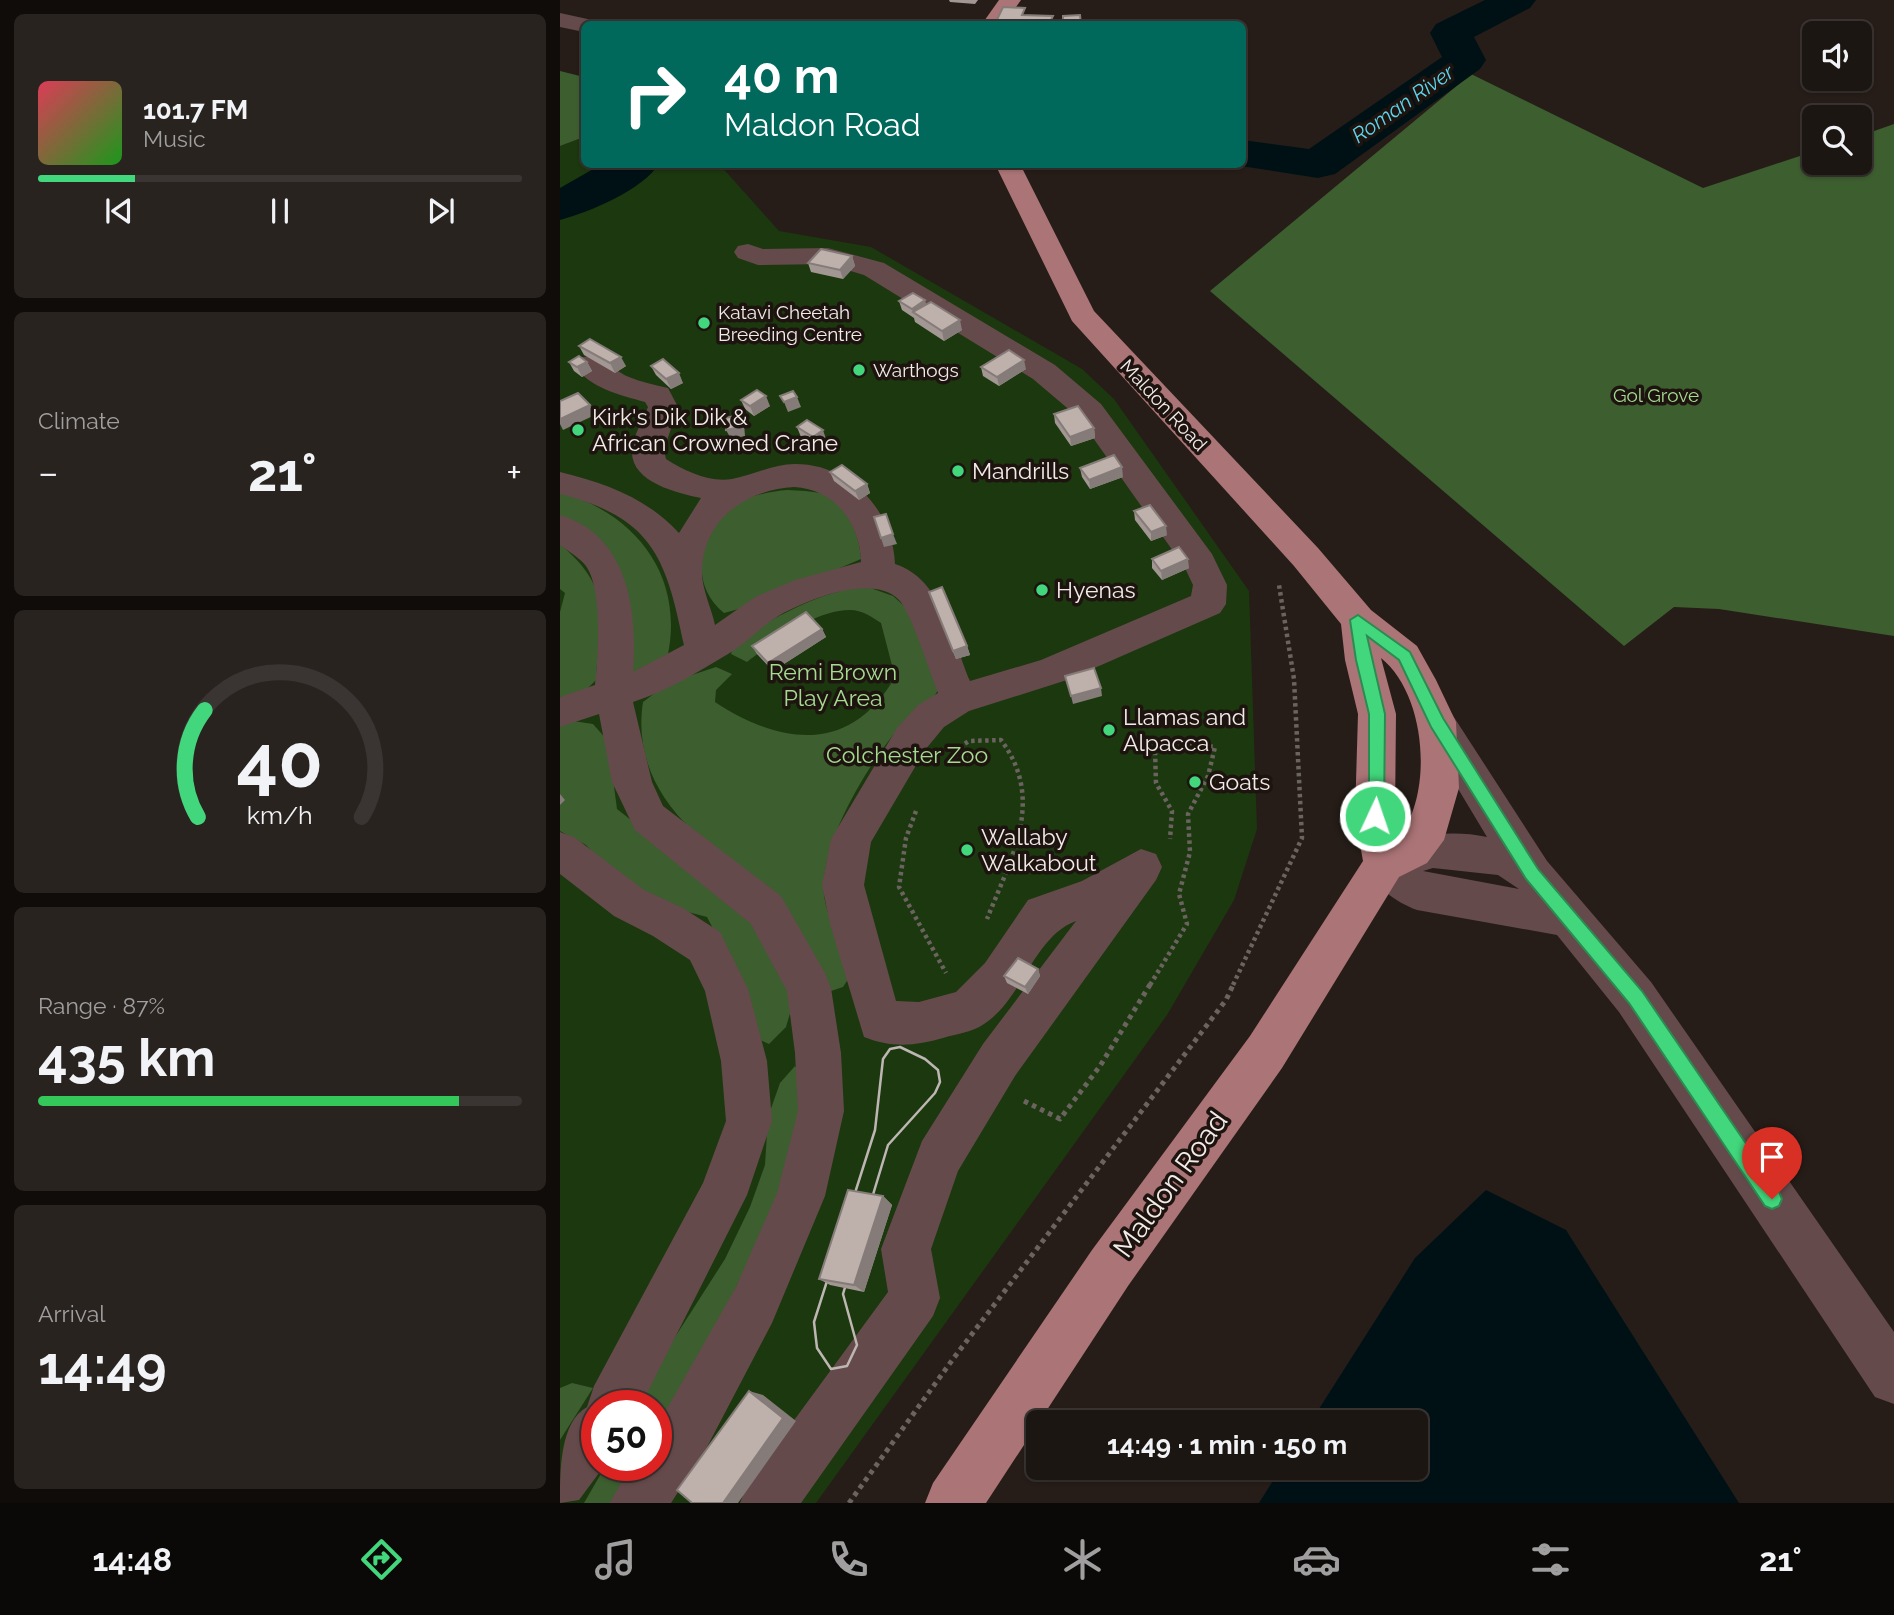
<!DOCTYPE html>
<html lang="en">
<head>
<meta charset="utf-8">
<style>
  :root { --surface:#1c1612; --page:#292320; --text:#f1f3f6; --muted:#a09f9f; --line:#3a3532; --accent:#42d77c }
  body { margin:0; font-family:Raleway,sans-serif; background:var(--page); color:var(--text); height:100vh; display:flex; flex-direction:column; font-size:26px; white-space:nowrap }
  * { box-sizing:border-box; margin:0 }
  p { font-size:23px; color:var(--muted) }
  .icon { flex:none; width:38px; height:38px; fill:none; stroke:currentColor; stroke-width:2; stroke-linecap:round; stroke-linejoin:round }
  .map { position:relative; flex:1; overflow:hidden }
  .side { display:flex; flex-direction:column; gap:14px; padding:14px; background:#0f0c0a; width:560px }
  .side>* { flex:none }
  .guide { position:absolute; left:21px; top:21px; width:665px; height:147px; border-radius:10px; box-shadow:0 2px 5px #0004,0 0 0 2px var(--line); background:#00695c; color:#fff; overflow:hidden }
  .controls { position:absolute; left:1242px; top:21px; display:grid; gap:14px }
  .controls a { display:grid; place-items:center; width:70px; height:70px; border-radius:10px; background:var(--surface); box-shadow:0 2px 5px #0004,0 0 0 2px var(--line); font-size:35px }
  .speed { position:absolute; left:21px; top:1390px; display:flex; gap:14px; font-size:35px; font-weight:700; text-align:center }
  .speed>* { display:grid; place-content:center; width:91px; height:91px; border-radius:50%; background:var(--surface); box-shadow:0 2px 5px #0004,0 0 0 2px var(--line); line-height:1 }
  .speed .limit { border:10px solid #d22; background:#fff; color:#111 }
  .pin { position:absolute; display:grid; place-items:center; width:60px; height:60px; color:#fff; margin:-72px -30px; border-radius:50% 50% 50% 0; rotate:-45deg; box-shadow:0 0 7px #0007 }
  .pin .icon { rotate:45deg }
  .me { position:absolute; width:77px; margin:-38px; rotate:3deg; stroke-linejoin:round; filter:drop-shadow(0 0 5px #0008) }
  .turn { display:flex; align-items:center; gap:24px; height:147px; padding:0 28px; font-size:32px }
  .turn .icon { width:91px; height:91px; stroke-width:2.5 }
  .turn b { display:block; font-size:49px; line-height:60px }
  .big { font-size:52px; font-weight:700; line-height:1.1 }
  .side .tile { flex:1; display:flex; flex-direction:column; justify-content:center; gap:10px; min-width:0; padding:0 24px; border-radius:10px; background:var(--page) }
  .side .dial { align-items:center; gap:0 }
  .dial svg { height:182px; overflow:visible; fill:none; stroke:var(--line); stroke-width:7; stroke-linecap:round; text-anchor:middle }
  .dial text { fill:var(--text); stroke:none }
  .song { display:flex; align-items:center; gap:21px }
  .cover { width:84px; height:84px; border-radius:10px; background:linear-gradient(135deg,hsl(350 70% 55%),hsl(120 70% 35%)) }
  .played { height:7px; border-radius:4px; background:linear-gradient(90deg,var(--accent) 20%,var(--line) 20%) }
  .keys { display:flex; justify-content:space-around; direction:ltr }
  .heat { display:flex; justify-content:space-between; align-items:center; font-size:38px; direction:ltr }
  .charge { height:10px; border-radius:5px; background:linear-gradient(90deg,#34c759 87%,var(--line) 0) }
  .trip { position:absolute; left:466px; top:1410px; width:402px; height:70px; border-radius:10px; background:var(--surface); box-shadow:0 2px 5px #0004,0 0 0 2px var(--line); font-weight:700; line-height:70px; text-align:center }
  .tabs { display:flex; height:112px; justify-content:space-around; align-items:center; background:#0b0907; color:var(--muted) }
  .tabs .icon { width:49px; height:49px }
  .tabs .selected { color:var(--accent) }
  .tabs b { font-size:32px; color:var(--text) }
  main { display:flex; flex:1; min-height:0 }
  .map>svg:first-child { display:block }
  .green { fill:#1c380f; fill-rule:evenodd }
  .forest { fill:#3d5e2f }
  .water { fill:#001116 }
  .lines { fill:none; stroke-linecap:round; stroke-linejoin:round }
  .river { fill:#001116; fill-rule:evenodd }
  .path-far1 { stroke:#6b635f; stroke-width:4.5; stroke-dasharray:3.5 3.5; stroke-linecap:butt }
  .path { stroke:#6b635f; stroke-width:5; stroke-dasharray:4.5 4.5; stroke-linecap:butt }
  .minor { fill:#654a4b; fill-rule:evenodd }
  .major { fill:#ab7476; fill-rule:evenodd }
  .tram { stroke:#bdb6b2; stroke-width:2.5 }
  .wall { fill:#a39793 }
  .shaded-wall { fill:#857b78 }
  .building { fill:#beb0ab; stroke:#857b78; stroke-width:2 }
  .route { fill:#42d77c; stroke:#2b8c51; stroke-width:2 }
  .poi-dot { fill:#42d77c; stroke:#1d130f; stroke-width:2.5 }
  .labels { text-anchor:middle; stroke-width:7; stroke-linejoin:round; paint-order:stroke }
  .far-poi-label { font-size:19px; fill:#f2ebe8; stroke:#1d130f; text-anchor:start }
  .far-park-label { font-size:19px; fill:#a5da91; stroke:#1d130f }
  .far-street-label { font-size:19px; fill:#f2ebe8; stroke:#1d130f }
  .far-water-label { font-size:21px; font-style:italic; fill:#5cd5ed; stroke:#1d130f }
  .poi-label { font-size:23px; fill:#f2ebe8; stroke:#1d130f; text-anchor:start }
  .park-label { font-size:23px; fill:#a5da91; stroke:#1d130f }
  .near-street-label { font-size:28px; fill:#f2ebe8; stroke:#1d130f }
</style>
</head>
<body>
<main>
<section class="side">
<div class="tile">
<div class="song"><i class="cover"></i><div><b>101.7 FM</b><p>Music</p></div></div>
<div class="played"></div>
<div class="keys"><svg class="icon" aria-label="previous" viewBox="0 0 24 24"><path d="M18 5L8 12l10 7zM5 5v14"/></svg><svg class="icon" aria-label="pause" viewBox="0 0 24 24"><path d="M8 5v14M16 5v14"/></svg><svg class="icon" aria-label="next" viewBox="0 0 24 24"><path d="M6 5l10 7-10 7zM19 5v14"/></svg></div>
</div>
<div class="tile"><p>Climate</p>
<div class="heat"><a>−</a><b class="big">21°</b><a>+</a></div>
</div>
<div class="tile dial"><svg viewBox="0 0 100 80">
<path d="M14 69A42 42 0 1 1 86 69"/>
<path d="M14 69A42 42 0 0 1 17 22" stroke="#42d77c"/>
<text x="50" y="56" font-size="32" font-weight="700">40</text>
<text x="50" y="72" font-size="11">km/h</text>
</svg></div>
<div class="tile"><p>Range · 87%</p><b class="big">435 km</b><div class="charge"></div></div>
<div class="tile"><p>Arrival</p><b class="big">14:49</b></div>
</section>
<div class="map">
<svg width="1334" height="1503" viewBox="0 0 1334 1503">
  <rect width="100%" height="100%" fill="#261d18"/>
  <path class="green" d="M24,137V164L160,165L219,231L311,247L522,369L554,399L689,591L697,829L674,900L607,1015L256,1503H0V146ZM37,1405H96V1465H37Z"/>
  <g class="forest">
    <path d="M0,71L24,77V137L0,146Z"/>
    <path d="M911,74L1143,188L1255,151V163H1300V136L1334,124V636L1159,609L1114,607L1064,646L650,291Z"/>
    <path d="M227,490C257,492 278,490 291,521C297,535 300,545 301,559L190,606L164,613C139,592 137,565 148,536C151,530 153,520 157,516C172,499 205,492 227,490Z"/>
    <path d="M0,492C74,513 124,574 108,654L67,678C68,596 83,562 0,520Z"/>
    <path d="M0,544C54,590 40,616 36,680L20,696L0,701V612L5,593L0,589Z"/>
    <path d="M305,586L333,596L351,612L378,690C367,710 345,719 330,739C301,777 260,846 264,895C267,919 284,948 294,970L283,987L268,992L132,830C96,796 75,753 83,702L108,683L156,667L172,674L156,690L155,702C222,746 291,754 335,677L321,623C312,617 302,610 290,610C255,610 214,641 187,662L171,654L175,641C217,617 255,593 305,586Z"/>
    <path d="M13,721L33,724L48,741L57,809L194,917L233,1003L226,1027L209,1044L196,1038L162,946L147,917L101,905L46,867L26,845L0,831V724Z"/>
    <path d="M235,1066L248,1085L220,1197L96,1452V1405H77L92,1373L165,1259L190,1207L205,1165L208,1117L220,1083Z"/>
    <path d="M12,1383L33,1388L0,1440V1388Z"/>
    <path d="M46,1465H87L61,1503H24Z"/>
  </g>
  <path class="water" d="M926,1190L1006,1230L1179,1503H699L721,1468H856V1423H750L855,1258Z"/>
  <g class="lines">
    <g class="river">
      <path d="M925,0H976L970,8L914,37L926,60L920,69L775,174L758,178L668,164H682V140L749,149L882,57L870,33L876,24Z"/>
      <path d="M42,164H99C82,190 30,212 0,220V188Z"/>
    </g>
    <g class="path-far1">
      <path d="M393,751L409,741L441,740C486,800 451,858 427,919"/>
      <path d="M356,811L346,838L339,887L386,973"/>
      <path d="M590,985L627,924L619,894L630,852L628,814L648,776L655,747L610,740L595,750L596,783L612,811L610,839"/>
      <path d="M673,985L742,838L734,679L719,585"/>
    </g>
    <g class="path">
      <path d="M464,1101L500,1119L540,1066L591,983"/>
      <path d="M289,1503L393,1359L666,1000L674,983"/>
    </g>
    <g class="minor">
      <path d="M0,13L32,20L35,24H24V32L0,27Z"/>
      <path d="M188,244L203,249L268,248L324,263L495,365L541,404L652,554L667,585L666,604L660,613L507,680L409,711L384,727L365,750L311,842L304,885L336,1001L359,1002L396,992L425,963L468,900L522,881L581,849L596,854L602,867L596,880L455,1076L398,1171L371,1249L380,1298L373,1316L241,1503H180L188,1483L328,1292L321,1249L362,1141L423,1044L516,921C473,937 463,999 424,1024C413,1032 396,1034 383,1038C356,1046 331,1048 304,1037L270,924L262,885L271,839L337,728L358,705L378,693C370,673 351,612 339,600C313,573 249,599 220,615C201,626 187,643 168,654C138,672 107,691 73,702L92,782L103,806L221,896L265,973L271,988L281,1053L284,1111L265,1196L212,1323L147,1447L111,1503H50L71,1465H96V1428L176,1287L217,1193L238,1111L235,1053L227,991L191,924L75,830L52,782L39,714L0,727V697L35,685C38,656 43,590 26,566C20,558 8,551 0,545V515C68,535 78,611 73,672L124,645C106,559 94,518 0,494V472C45,483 87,498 119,533L141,498C117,493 70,482 72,450C73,436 83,420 88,407L85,402C60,395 29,388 14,365L19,358C41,352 50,369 69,377C81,382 95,385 108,388L118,407L104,450L106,459C125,471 150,483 172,479C194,475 213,464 235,464C291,464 333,511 335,564C381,578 393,641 410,681L481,660L631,596L633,585L625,568L519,418L473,379L304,275L267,264L198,265L178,258L174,252L178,246ZM234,487C275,489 300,523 301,562L235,580L195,597L155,625C152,610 142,589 142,573C142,520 185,490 234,487Z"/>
      <path d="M877,707L890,711L987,861L1091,982L1334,1332V1404L1315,1397L1059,1012L997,935L857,910C835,902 813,885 803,864L809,851C848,837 886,828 927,837L858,722L864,711ZM873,868L938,875L959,889L863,871Z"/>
      <path d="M0,832L14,837L84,890L123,908L160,932L188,989L207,1061L212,1121L187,1195L81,1405H37V1465H45L19,1500L0,1503C0,1470 0,1422 27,1407L34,1386L143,1183L166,1121L161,1061L145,991L130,960L93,936L54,916L0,874Z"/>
    </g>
    <g class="major">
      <path d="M439,0H461L444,24H422Z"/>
      <path d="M435,164H460L534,311L758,548L811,610L857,646L876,680L896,722L899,788L884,840L867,863L839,877L722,1068L568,1286L426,1503H365L373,1483L532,1250L690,1036L803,861L795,816L798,714L785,660L781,624L734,566L512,321ZM821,658C866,694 874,792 839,837L835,816L836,714Z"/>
    </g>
    <path class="tram" d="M340,1047L365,1059L378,1070L380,1082L375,1093L328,1145L283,1294L297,1345L287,1366L271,1369L257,1348L254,1322L315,1130L323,1059L330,1049Z"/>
  </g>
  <g class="wall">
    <path d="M389,0H418L415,4L390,2Z"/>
    <path d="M292,256L295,266L283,279L251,272L248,263Z"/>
    <path d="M339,301L366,305L402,330L384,341L355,322L354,318L342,310Z"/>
    <path d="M19,346L66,366L55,373L24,355Z"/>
    <path d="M9,362H27L32,371L22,377L14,371Z"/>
    <path d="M91,366L123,383L111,389L96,375Z"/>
    <path d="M421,367L466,369L439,386L423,376Z"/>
    <path d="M181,400L210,406L194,416L185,409Z"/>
    <path d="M494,414L534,428L535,438L511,446L495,423Z"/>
    <path d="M237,427L266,439L257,446L241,437Z"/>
    <path d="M520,468L563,477L530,489L522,477Z"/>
    <path d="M270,472L307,484L310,493L299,500L274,481Z"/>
    <path d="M574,511L607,535L591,541L575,520Z"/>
    <path d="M592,559L629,568L602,580L592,568Z"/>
    <path d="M369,592L407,646L410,655L396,659Z"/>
    <path d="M262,629L266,637L213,671L197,654L192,646Z"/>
    <path d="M478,969L480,976L468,994L447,983L444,976Z"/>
    <path d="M323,1196L332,1205L304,1292L270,1285L259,1279Z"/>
  </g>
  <g class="shaded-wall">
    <path d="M292,256L295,266L283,279L280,270Z"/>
    <path d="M365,300L368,310L353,313L352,309Z"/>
    <path d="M400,320L402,330L384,341L382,331Z"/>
    <path d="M61,357L66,366L55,373L50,363Z"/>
    <path d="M464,360L466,369L439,386L437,377Z"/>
    <path d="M27,362L32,371L22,377L17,367Z"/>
    <path d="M119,373L123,383L111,389L106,379Z"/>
    <path d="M206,396L210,406L194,416L190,406Z"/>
    <path d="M237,397L241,407L228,412L224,402Z"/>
    <path d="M30,405L35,415L3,430L0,424V419Z"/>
    <path d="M180,415L184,424L185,436L171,439L166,430Z"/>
    <path d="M534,428L535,438L511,446L510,437Z"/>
    <path d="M263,430L266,439L257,446L253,437Z"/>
    <path d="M562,467L563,477L530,489L529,480Z"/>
    <path d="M307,484L310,493L299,500L295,491Z"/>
    <path d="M606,526L607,535L591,541V532Z"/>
    <path d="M333,534L337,544L324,547L321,538Z"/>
    <path d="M628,559L629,568L602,580L601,571Z"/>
    <path d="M262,629L266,637L213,671L208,663Z"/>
    <path d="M407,646L410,655L396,659L393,651Z"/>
    <path d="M541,688L542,696L513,704L511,696Z"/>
    <path d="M0,794L5,800L0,805Z"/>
    <path d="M478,969L480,976L468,994L465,987Z"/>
    <path d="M323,1196L332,1205L304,1292L294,1285Z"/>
    <path d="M189,1391L203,1395L236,1421L178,1503H163Z"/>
  </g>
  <g class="building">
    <path d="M443,7L465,8L462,15L493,16L489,24H435Z"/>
    <path d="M520,15L521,24H503V16Z"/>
    <path d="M261,249L292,256L280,270L248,263Z"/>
    <path d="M353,293L365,300L352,309L339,301Z"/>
    <path d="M371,302L400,320L382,331L353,312Z"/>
    <path d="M30,339L61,357L50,363L19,346Z"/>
    <path d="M449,350L464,360L437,377L421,367Z"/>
    <path d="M19,356L27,362L17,367L9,362Z"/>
    <path d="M103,359L119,373L106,379L91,366Z"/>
    <path d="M197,390L206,396L190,406L181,400Z"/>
    <path d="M233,391L237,397L224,402L220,396Z"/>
    <path d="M18,393L30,405L0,419V401Z"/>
    <path d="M518,406L534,428L510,437L494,414Z"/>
    <path d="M180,415L181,427L166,430L165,418Z"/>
    <path d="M247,420L263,430L253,437L237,427Z"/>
    <path d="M554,455L562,467L529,480L520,468Z"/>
    <path d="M282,465L307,484L295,491L270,472Z"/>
    <path d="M590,505L606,526L591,532L574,511Z"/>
    <path d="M326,514L333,534L321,538L314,517Z"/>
    <path d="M619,547L628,559L601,571L592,559Z"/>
    <path d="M382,587L407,646L393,651L369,592Z"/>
    <path d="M246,612L262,629L208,663L192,646Z"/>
    <path d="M534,668L541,688L511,696L505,676Z"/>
    <path d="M458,958L478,969L465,987L444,976Z"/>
    <path d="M288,1190L323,1196L294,1285L259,1279Z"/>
    <path d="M189,1391L223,1418L163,1503H132L117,1490Z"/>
  </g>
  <path class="route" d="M798,615L850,652L883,718L978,869L1082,991L1219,1192L1222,1199L1219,1206L1212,1209L1205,1206L1069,1003L966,879L871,727L839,660L807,636L825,714L824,816L821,821H809V714L796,660L790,620Z"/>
  <g class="poi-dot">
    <circle cx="144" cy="323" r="7"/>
    <circle cx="299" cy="370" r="7"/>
    <circle cx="18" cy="430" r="7"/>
    <circle cx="398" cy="471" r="7"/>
    <circle cx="482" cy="590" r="7"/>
    <circle cx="549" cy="730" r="7"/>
    <circle cx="635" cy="782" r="7"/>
    <circle cx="407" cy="850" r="7"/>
  </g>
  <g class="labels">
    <g class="far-poi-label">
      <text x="158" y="319">Katavi Cheetah<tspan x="158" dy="22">Breeding Centre</tspan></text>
      <text x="313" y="377">Warthogs</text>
    </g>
    <g class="far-park-label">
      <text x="1096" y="402">Gol Grove</text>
    </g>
    <g class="far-street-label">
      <text transform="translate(604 405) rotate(47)" y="7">Maldon Road</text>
    </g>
    <g class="far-water-label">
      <text transform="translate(843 104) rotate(-35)" y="7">Roman River</text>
    </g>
    <g class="poi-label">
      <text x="32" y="425">Kirk's Dik Dik &amp;<tspan x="32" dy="26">African Crowned Crane</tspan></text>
      <text x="412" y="479">Mandrills</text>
      <text x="496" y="598">Hyenas</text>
      <text x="563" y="725">Llamas and<tspan x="563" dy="26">Alpacca</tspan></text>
      <text x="649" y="790">Goats</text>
      <text x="421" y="845">Wallaby<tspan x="421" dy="26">Walkabout</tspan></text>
    </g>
    <g class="park-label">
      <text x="273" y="680">Remi Brown<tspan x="273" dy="26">Play Area</tspan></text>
      <text x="347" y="763">Colchester Zoo</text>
    </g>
    <g class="near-street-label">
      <text transform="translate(610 1184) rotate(-54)" y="10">Maldon Road</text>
    </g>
  </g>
</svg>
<div class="controls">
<a><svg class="icon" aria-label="sound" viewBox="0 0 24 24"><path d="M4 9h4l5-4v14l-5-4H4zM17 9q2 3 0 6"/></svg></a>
<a><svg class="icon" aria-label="search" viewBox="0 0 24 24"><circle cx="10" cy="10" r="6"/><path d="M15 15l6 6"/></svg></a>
</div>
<div class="speed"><div class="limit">50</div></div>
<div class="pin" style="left:1212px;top:1199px;background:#d93025"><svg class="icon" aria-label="arrive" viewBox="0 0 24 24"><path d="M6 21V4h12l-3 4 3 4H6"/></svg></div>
<svg class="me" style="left:815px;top:816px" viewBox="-20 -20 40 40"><circle r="17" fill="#42d77c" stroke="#fff" stroke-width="3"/><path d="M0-11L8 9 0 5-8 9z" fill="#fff"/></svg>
<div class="trip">14:49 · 1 min · 150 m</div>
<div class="guide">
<div class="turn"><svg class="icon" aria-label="right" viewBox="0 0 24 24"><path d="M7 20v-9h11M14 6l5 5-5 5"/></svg><div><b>40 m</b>Maldon Road</div></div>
</div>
</div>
</main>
<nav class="tabs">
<b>14:48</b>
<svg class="icon selected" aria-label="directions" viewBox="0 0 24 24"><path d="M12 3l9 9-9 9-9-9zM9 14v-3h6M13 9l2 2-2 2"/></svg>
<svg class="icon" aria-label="music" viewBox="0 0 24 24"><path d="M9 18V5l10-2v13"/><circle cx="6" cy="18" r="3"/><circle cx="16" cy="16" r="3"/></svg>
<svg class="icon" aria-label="phone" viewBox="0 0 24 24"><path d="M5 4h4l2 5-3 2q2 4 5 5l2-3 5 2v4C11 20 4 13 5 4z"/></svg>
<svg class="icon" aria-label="climate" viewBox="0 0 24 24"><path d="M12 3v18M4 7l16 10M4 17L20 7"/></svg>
<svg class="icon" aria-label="car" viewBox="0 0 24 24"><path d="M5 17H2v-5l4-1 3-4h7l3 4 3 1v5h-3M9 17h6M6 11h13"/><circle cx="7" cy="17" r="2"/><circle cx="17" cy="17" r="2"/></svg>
<svg class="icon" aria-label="filters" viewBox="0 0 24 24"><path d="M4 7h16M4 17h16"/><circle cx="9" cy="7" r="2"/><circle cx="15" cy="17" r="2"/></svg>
<b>21°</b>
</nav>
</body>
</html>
